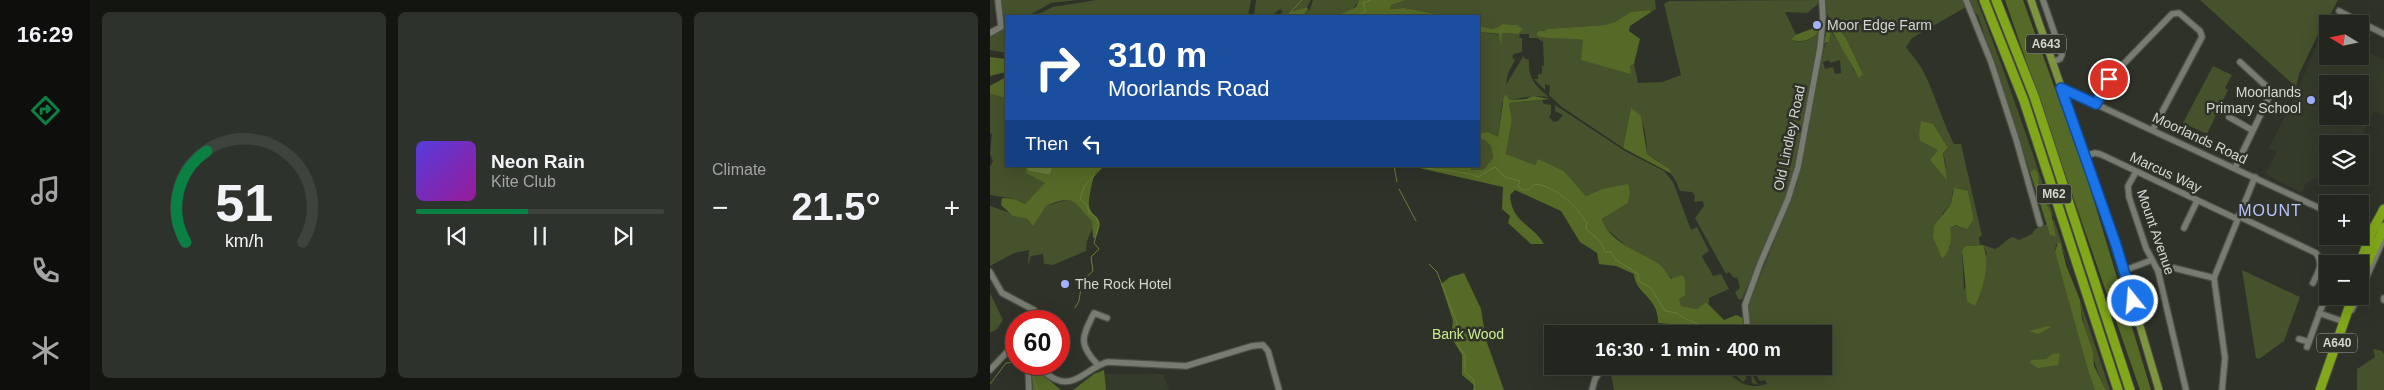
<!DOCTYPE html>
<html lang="en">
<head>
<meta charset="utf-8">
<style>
  :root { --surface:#22261f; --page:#2e322c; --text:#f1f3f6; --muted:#a2a5a4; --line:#3f433d; --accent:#0b8043 }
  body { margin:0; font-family:Arial,sans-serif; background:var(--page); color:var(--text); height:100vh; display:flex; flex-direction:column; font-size:19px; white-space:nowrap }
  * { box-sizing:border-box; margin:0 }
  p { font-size:16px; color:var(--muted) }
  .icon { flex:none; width:28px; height:28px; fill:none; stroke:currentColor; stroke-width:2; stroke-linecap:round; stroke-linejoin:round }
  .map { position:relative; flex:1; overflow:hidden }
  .sheet { display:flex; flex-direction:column; gap:12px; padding:12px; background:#131511; width:900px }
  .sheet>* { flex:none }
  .guide { position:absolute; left:15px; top:15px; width:475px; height:152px; border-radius:0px; box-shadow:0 5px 20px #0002,0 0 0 1px var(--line); background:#1a4fa0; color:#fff; overflow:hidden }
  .needle { width:32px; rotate:280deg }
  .controls { position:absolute; left:1329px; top:15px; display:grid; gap:10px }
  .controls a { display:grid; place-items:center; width:50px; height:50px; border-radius:0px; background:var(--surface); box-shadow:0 5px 20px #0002,0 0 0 1px var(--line); font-size:25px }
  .speed { position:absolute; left:15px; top:310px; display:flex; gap:10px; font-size:25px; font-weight:700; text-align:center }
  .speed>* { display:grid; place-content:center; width:65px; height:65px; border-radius:50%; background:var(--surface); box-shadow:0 5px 20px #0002,0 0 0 1px var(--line); line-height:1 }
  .speed .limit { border:8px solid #d22; background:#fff; color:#111 }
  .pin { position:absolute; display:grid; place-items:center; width:42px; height:42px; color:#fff; margin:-21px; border:2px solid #fff; border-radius:50%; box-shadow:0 1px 5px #0007 }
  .me { position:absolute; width:55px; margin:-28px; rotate:343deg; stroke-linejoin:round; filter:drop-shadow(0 0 4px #0008) }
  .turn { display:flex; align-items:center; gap:18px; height:105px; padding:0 20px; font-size:22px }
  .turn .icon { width:65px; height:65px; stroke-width:2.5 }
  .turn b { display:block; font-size:35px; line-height:42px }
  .then { display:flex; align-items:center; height:48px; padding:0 20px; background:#0003; gap:10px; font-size:19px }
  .big { font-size:38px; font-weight:700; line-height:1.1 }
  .sheet .widget { flex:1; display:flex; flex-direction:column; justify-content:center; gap:8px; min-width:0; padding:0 18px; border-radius:8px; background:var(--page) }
  .sheet .dial { align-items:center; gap:0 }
  .dial svg { height:130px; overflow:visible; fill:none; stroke:var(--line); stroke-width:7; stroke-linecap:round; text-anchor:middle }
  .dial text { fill:var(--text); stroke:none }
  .song { display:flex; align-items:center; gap:15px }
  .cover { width:60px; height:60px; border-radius:8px; background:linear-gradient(135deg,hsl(250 70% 55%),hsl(300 70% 35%)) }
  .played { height:5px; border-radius:2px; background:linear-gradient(90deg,var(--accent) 45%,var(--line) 45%) }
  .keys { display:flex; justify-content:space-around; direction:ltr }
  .heat { display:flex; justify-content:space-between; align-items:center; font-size:28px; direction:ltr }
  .sheet .tiles { flex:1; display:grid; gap:12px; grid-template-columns:repeat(3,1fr) }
  .trip { position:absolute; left:554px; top:325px; width:288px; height:50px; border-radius:0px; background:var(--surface); box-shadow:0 5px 20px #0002,0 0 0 1px var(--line); font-weight:700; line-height:50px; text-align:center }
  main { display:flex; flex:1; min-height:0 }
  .tabs { display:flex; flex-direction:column; width:90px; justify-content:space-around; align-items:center; background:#0e0f0c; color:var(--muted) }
  .tabs .icon { width:35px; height:35px }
  .tabs .active { color:var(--accent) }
  .tabs b { font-size:22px; color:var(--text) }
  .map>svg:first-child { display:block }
  .built { fill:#353b2b; fill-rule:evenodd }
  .green { fill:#45522b; fill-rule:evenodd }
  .forest { fill:#556a27 }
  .water { fill:#677d3a }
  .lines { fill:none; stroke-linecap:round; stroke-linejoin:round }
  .stream { stroke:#677d3a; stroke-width:1 }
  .minor-casing { stroke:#4c4f46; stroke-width:8 }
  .major-casing { stroke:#4c4f46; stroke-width:9 }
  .highway-casing { stroke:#4c4f46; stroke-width:11 }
  .minor { stroke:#777b70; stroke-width:5.5 }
  .major { stroke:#7d953c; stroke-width:7 }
  .highway { stroke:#81a71a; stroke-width:9 }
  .route-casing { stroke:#114b97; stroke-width:12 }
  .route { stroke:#1a73e8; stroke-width:9 }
  .poi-dot { fill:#a3b2fd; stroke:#2e3229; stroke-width:2 }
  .labels { text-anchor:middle; stroke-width:5; stroke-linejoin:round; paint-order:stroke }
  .shield { fill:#2e3229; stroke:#a2a59e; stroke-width:1 }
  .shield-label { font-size:12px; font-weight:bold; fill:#d4d6d0 }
  .poi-label { font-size:14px; fill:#d4d6d0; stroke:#2e3229; text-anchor:start }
  .street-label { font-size:14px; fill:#d4d6d0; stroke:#2e3229 }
  .park-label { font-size:14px; fill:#cbec8d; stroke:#2e3229 }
  .quarter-label { font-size:16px; letter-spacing:1px; fill:#b7c4fc; stroke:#2e3229 }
</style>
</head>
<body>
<main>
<nav class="tabs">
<b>16:29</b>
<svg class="icon active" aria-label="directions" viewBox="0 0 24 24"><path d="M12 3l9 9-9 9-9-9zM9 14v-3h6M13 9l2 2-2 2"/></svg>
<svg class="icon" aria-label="music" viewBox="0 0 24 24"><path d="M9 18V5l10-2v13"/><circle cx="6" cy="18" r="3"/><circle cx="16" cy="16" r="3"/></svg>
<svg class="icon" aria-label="phone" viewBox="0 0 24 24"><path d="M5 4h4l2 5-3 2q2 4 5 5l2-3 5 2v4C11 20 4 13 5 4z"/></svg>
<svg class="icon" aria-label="climate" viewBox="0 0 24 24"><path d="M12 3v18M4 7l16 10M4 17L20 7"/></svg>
</nav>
<section class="sheet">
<div class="tiles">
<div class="widget dial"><svg viewBox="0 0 100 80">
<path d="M14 69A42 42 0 1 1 86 69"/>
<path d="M14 69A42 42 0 0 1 27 13" stroke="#0b8043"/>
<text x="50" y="56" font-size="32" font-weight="700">51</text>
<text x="50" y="72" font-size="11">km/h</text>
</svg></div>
<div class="widget">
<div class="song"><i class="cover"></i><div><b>Neon Rain</b><p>Kite Club</p></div></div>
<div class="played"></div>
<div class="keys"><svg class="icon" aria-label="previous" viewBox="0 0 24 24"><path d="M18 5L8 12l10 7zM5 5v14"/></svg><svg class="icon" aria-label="pause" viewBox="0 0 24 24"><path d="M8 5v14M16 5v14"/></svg><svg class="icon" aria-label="next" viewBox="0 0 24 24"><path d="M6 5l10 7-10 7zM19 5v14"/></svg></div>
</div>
<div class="widget"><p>Climate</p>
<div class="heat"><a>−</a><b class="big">21.5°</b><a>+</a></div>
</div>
</div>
</section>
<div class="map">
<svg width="1394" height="390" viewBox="0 0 1394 390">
  <rect width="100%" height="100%" fill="#2e3229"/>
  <g class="built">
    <path d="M1333,29L1337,31L1338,56H1370V48L1394,60V116L1384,111L1368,144H1338L1337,174L1333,182L1326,178L1316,183L1312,193L1275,174L1287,152L1279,148L1309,88ZM1338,84H1370V116H1338Z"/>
    <path d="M111,374H173L179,390H84Z"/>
  </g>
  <g class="green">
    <path d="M10,0H87L61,3L38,16H16V24L14,25Z"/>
    <path d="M106,0H261L258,16H44L63,7Z"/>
    <path d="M266,0H321L317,7L300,12L297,16H287L293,12L290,9L284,14L286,16H264Z"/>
    <path d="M323,0H369C359,21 331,16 312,16L320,9Z"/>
    <path d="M416,0H665L666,9L661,12L660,10L640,12L625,22L614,25L557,29L574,37L594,40L640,66L644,64L648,83L672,82L691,75L674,4L679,1L829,0L827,5L817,13L795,12L806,35L801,40C811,44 823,40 829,31L806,164L799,189L796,190L797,194L792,207L752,299L749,300L745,292L750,288L747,277L744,278L739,272L736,274L705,218L714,206L713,201L704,202L705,196L702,192L690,191C684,173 674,164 657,154C656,137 656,119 641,107L633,148L572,107L559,95L560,86L555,84V90L544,79H548V74H552V66H554L553,42L547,38H539V34H530L529,38H532V52L524,54L522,57L525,60L518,73L516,85L534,55V58L539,60C538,78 545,86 559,97C545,95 524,98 512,103L508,138L498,132L489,133V32L510,35V44L512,33L528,34L527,25L512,24C505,31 497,29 489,25V16H458L414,8L400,9L401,5Z"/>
    <path d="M834,0H973L976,7L922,38L916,47C921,54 928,62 932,69C945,93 951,119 964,144H971L992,236L989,237L990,245L975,246L972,250L974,290L997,254L993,245L1005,249C1012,246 1016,239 1023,237L1029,240L1042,234L1045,229L1057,224L1060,235H1066L1062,221L1064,220L1084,281L1071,244H1066L1065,252L1105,390H624L621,374L625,366H731C747,381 755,390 777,384L775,380L770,381L765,373L762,375L768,385L762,383L760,366H832V334H761L757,315L759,303L807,185L835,44L839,42L840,30L854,49L864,71L873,74L861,47L836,13ZM839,60L840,63L850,60L851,73L845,74L843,67L835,69L833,62ZM943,124L958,149L953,153L957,169L949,150L930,141ZM963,190L978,191L984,219L960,228V247L952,258V214L961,204Z"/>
    <path d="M980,0H987C1015,72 1040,144 1064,218L1054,202L1044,169L1040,172L988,15L984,13Z"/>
    <path d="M1210,0H1348L1333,29L1330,30L1309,74L1306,87Z"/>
    <path d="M16,27V53L0,50V35Z"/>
    <path d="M1223,66L1242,75L1235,88L1238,90L1217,134L1193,123Z"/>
    <path d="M0,94L16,98V166H36V172L56,183L35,204L24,199L0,195V167L3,161L0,154L2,134L0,133Z"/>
    <path d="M552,100L554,104L561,105V114L559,117L564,122L568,121L573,115L565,111V105L635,151L674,171L683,182L701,230L707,227L719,251L712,256C715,263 719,267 723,276L731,274L739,289L719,298V304L716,302L707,309L691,306L682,279L669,265L646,254L614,227L612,219L638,203L612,189L596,196L574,171L548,160L545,165L516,154L522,120L519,103Z"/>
    <path d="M489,139L495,140L501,146L503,158L493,170H481L482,166H489L491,152L489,151Z"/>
    <path d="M79,199L86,201L102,221L103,227L97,241L96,251L63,265L54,264L53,254L41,256L38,266L39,250L24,253L0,266V206L38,219L48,216L56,206Z"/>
    <path d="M1252,270L1310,297L1294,341L1269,359L1266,358Z"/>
    <path d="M0,293L13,320L7,329L0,333Z"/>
    <path d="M1090,300L1120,390H1116C1105,371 1092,322 1090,300Z"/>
    <path d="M1383,349L1392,351L1394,354V390H1367V369L1385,357Z"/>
    <path d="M736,366H757L756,379L753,382Z"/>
  </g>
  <g class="forest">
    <path d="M369,0H416L401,5L400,9L414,8L458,16H347L366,7Z"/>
    <path d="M1015,0H1033L1097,178L1161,390H1150Z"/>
    <path d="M317,7L318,10L312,16H297L300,12Z"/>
    <path d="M660,10L661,12L640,26L639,31L650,39L644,64L640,66L641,74L591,60L593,40C578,37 563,40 547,36V33L549,31H555L557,29L614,25L625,22L640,12Z"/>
    <path d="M839,21C855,29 866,59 873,74L869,78L841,29L839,42L834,43Z"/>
    <path d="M512,24L527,25L533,29L528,34L512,33L511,47L509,34L489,32V25C497,29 505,31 512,24Z"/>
    <path d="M824,28V30L829,31C823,40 811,43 801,40L805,35Z"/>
    <path d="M0,57L16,59V72L0,76Z"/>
    <path d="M16,77V98L0,94V86Z"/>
    <path d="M517,95L519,100L536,99L543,96L560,99L519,103L522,120L516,154L545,165L548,159L574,171L596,196L612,189L638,184L640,192L638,203L612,219C617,241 652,253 669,264C674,268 678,275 681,279L692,275L695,279V295L689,299L691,306L707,309L716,302L734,320L746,315L753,318L755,334H691L680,324L668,323C669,297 645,294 644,274L626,266L609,264L607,253L590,242L571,211L525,190L520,195C522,224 542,223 554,244H541L518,223L520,216L512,209L513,187L420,166H482L481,170H493L503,158L501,146L495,140L489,139V133L498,132L508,137L514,96Z"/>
    <path d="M641,107L651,116L657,154L679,169L682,174L633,148Z"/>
    <path d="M931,121L943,124L958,148L953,153L957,180L940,160L948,150L930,141L929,133Z"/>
    <path d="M36,166L39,171L60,175L63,166H115C112,168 107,171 105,174C103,177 98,201 99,205C102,221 116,213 106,237L103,238L102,221C83,203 87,193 56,206L43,226L38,219L23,216L11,205L12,198L24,199L35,204L55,183L36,173Z"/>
    <path d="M1044,169L1048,173L1049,190L1061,213L1066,236L1060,235L1040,172Z"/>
    <path d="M964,188L978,191L984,219L977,229L966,225L960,228C962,240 961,249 952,259L943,237L944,226L961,204Z"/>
    <path d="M1068,242L1071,244L1076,265L1090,300L1092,319L1103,352L1104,366L1116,390H1105L1099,373L1065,252Z"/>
    <path d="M993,245C1001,264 993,288 985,306L977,301L972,250L975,246Z"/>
    <path d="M474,273L491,309L496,340L514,390H483L484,385L472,375V355L461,337L463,321L451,284L460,277Z"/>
    <path d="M1058,326L1061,327L1048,334L1039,331Z"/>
    <path d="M1064,353L1070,354L1068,365L1048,368L1040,363L1041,360L1056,359Z"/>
    <path d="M46,369L71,390H43L41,374Z"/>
    <path d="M114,370L116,390H83L104,374Z"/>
  </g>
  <path class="water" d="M36,166H63L60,175L39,171Z"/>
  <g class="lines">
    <g class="stream">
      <path d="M297,16L312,0"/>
      <path d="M368,16L376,11L373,3L381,0"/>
      <path d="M404,166L407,182"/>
      <path d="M430,166C435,170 474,170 488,177L505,167L515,177L530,181L528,186L532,190H538L545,184C567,187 585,205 597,223L596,229L611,242L615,252H621L625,259L648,274L649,281L661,288L675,311L687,313C692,319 715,325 724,334"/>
      <path d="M409,189L426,221"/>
      <path d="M439,264L447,272L467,323L465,336L469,347L475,355V372L483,379L485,390"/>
      <path d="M85,308L89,301L92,281L103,271L101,257L109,249L104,243L109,224L106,217L99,213L97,205L90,199L94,187L113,166"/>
      <path d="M40,370L48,390"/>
      <path d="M0,384L16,363L26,362"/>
    </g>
    <defs>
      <g id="minor">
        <path d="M976,0L1001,62L1026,139L1050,224"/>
        <path d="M1053,0L1072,55L1070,59L1062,62"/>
        <path d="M1349,11L1394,34"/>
        <path d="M0,33L11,27L8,0"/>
        <path d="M1071,88L1338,212"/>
        <path d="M1106,103L1119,79L1182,14L1189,13L1210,31L1212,37L1163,129"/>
        <path d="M1239,117L1262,130"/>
        <path d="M1094,156L1105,153L1110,154L1247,219"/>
        <path d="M1245,168L1279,97L1280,90L1276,86L1250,62"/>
        <path d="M1146,172L1138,186L1139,197L1156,248L1168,271L1196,390"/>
        <path d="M1248,216L1326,253C1334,264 1328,272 1323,283"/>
        <path d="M1194,228L1207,201"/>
        <path d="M1370,228L1382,234"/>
        <path d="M1133,271L1162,260"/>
        <path d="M1168,271L1184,268L1224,278"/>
        <path d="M0,272L12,293L44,310L49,321"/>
        <path d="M1332,277L1338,280"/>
        <path d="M1370,292L1394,238"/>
        <path d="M1394,298V300"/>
        <path d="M1362,310L1368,296"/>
        <path d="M1329,313L1349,320"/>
        <path d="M758,334L755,305L770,264L798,199L808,167L830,48L833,19L832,0"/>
        <path d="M1309,339L1319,342"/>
        <path d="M1317,347L1338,290"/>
        <path d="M69,351L72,352"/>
        <path d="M38,364L39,390"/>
        <path d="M42,364C50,368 57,375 65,379C86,389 99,366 118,362L196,366L262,346L273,345L278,351L289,390"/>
        <path d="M107,364C88,344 92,337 104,313L117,318"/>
        <path d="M0,370L17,352L26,349"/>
        <path d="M602,390L605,379L614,366"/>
        <path d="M1232,390L1235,358L1224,278L1265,177"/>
      </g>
      <path id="major" d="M1041,0L1126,245L1169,390"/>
      <g id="highway">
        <path d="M994,0L1034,101L1128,390"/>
        <path d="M1006,0L1044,96L1140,390"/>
        <path d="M1370,264L1381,233L1394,209"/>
        <path d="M1370,278L1394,227"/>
        <path d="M1330,390L1363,296"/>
      </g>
    </defs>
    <use href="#minor" class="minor-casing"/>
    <use href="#major" class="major-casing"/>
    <use href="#highway" class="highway-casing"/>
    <use href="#minor" class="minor"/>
    <use href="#major" class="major"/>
    <use href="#highway" class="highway"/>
  </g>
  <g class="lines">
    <defs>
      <path id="route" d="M1119,79L1106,104L1071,88L1126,245L1143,301"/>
    </defs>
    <use href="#route" class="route-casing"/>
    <use href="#route" class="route"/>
  </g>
  <g class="poi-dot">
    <circle cx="827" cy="25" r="5"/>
    <circle cx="1321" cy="100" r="5"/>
    <circle cx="75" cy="284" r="5"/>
  </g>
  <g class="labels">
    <g class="shield">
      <rect x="1036" y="34.5" width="40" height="19" rx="4"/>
      <rect x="1046.5" y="184.5" width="35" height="19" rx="4"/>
      <rect x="1327" y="333.5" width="40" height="19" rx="4"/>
    </g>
    <g class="shield-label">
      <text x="1056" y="48">A643</text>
      <text x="1064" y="198">M62</text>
      <text x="1347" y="347">A640</text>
    </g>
    <g class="poi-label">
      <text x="837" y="30">Moor Edge Farm</text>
      <text x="1311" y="97" text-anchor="end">Moorlands<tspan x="1311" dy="16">Primary School</tspan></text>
      <text x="85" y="289">The Rock Hotel</text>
    </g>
    <g class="street-label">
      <text transform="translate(799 138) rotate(-78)" y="5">Old Lindley Road</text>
      <text transform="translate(1210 138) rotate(25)" y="5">Moorlands Road</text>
      <text transform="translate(1176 172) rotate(25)" y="5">Marcus Way</text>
      <text transform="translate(1166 232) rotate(71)" y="5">Mount Avenue</text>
    </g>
    <g class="park-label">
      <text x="478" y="339">Bank Wood</text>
    </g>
    <g class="quarter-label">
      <text x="1280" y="216">MOUNT</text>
    </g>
  </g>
</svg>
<div class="controls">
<a><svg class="needle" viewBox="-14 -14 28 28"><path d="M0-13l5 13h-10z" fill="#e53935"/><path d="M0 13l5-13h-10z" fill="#a2a5a4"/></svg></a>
<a><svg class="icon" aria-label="sound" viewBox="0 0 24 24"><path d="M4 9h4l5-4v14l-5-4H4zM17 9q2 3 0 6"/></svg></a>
<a><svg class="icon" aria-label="layers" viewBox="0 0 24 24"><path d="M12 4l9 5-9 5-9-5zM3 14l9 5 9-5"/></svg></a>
<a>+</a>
<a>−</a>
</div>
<div class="speed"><div class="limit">60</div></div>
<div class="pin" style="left:1119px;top:79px;background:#d93025"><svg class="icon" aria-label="arrive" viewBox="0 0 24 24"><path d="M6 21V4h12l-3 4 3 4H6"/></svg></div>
<svg class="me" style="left:1143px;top:301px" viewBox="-20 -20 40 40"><circle r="17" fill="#1a73e8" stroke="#fff" stroke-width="3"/><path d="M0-11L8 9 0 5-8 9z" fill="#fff"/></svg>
<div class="trip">16:30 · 1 min · 400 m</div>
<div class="guide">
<div class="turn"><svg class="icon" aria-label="right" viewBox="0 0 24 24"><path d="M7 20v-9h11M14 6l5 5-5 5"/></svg><div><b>310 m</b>Moorlands Road</div></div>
<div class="then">Then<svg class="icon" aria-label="left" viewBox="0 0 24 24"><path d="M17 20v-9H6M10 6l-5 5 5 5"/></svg></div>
</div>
</div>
</main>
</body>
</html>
